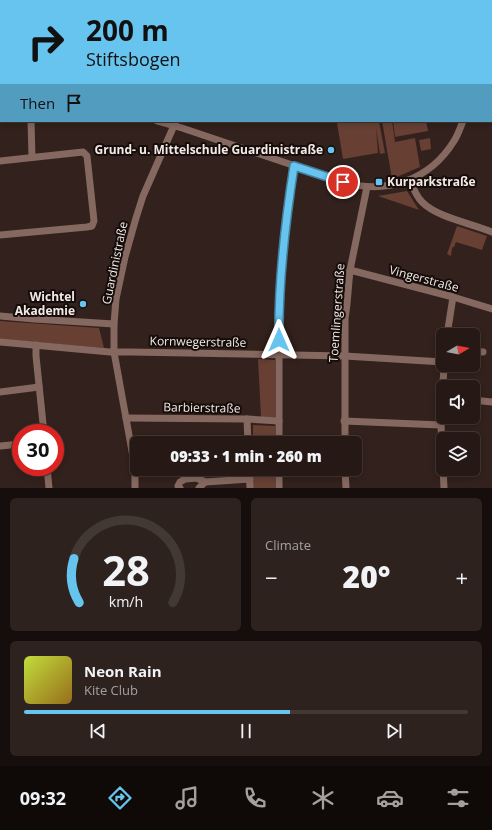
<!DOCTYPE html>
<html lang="en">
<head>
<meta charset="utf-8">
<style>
  :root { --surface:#261915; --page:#2e221e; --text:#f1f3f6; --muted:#a4a0a0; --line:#423834; --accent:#67c4ef }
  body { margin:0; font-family:"Open Sans",sans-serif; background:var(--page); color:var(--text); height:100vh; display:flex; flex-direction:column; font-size:15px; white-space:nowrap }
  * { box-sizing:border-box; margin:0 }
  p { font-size:13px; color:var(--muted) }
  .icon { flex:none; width:22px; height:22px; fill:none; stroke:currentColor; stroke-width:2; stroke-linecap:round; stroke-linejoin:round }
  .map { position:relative; height:488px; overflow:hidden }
  .side { display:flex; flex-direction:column; gap:10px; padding:10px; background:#150e0c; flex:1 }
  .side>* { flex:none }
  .top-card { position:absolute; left:0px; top:0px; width:492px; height:122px; box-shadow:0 2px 6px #0003,0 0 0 1px var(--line); background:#67c4ef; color:#111; overflow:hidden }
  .needle { width:26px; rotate:80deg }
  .buttons { position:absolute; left:436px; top:328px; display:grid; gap:8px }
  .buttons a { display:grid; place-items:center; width:44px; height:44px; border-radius:6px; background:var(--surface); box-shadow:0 2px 6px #0003,0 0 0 1px var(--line); font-size:20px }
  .speed { position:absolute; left:12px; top:424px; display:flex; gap:8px; font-size:20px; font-weight:700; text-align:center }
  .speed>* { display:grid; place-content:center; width:52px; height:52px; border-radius:50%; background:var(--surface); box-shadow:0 2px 6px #0003,0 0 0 1px var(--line); line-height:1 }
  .speed .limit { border:6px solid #d22; background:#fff; color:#111 }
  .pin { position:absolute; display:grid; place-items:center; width:34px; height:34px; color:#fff; margin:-17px; border:2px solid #fff; border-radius:50%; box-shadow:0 1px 4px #0007 }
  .me { position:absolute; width:44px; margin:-22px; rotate:0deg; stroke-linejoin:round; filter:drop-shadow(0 0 3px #0008) }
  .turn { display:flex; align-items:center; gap:14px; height:84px; padding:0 20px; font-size:18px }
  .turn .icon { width:52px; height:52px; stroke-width:2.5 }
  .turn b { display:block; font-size:28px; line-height:34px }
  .then { display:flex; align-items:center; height:38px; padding:0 20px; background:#0003; gap:8px; font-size:15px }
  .big { font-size:30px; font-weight:800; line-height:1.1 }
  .side .card { flex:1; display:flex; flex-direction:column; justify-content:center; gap:6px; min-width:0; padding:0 14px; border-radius:6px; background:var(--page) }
  .side .dial { align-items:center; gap:0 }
  .dial svg { height:104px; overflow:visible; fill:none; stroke:var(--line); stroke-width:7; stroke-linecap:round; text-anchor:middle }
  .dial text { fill:var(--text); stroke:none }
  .song { display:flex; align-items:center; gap:12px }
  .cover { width:48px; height:48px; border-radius:6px; background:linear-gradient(135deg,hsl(70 70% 55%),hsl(40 70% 35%)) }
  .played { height:4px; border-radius:2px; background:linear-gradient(90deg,var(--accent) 60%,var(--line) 60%) }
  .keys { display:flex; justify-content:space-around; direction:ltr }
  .heat { display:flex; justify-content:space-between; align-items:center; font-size:22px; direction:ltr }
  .side .tiles { flex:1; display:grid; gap:10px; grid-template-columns:1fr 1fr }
  .card:last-child { grid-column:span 2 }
  .trip { position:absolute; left:130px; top:436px; width:232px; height:40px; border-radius:6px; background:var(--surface); box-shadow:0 2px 6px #0003,0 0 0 1px var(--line); font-weight:800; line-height:40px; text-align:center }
  .dock { display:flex; height:64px; justify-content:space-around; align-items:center; background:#0f0a08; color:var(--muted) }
  .dock .icon { width:28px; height:28px }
  .dock .on { color:var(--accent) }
  .dock b { font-size:18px; color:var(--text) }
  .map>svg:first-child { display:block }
  .green { fill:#673f33 }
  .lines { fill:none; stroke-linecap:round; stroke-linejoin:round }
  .minor { stroke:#85685f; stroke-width:7 }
  .route-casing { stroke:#437f9b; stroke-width:10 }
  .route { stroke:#67c4ef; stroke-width:7 }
  .poi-dot { fill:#67c4ef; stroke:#140d0a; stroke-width:1.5 }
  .labels { text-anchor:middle; stroke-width:4; stroke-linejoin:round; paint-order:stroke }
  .poi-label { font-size:12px; font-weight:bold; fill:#f5e9e6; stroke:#140d0a; text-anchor:end }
  .street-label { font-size:12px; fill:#f5e9e6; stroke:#140d0a }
</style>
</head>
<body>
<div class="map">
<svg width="492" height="488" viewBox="0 0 492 488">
  <rect width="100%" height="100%" fill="#32211c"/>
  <g class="green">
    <path d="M327,0H422L421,1H326Z"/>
    <path d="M350,121H379L385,153L380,154L376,128L378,153L343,159L337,123Z"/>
    <path d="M382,121H392L395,142L415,138L420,167L392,179Z"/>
    <path d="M393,121H426L428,131L395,137Z"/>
    <path d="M430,138L431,149L421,151L419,140Z"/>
    <path d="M407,191L419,210L378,196Z"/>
    <path d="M457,226L487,236L482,250L456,242L454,247H453L452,248L451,256L447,254Z"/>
    <path d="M0,321L99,328L104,348L0,339Z"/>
    <path d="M258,359L275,360V417H261Z"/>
    <path d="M253,425L275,426V443H253Z"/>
    <rect x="253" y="469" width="22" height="19"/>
  </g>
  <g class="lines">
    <g class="minor">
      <path d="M0,0L1,41"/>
      <path d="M463,0L464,1"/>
      <path d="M85,1V0"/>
      <path d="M217,1V0"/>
      <path d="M491,58L492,59"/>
      <path d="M491,93H492"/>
      <path d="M31,121L32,157"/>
      <path d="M157,121L182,128L343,182C387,195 430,180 454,141C458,135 460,128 463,121"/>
      <path d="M0,161L83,152L87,156L94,221L92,226L87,227L0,235"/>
      <path d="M410,180C413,188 416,196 422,202C438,218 471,223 492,232"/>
      <path d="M350,270L453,297L492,309"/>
      <path d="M0,316L34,319L114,324"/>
      <path d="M447,335L453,297"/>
      <path d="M0,342L110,352H131L345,356L443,362"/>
      <path d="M36,345V356L44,433"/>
      <path d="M473,351L483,352"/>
      <path d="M444,365L441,425L444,488"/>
      <path d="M0,392L39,387"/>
      <path d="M473,400L492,402"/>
      <path d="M126,418L247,419L279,421"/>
      <path d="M247,419L248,443"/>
      <path d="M344,421L441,425"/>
      <path d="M279,443V326L280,278L285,229L294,166"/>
      <path d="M345,443V319L347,304L350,270L367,187"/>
      <path d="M0,446L21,444"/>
      <path d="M47,467L49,488"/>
      <path d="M249,469L250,488"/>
      <path d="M279,469V488"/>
      <path d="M345,469L346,488"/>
      <path d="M135,488V468L114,352V324L116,299L125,257L136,218L143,196L176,121"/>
      <path d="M180,488L178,486L180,482L185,479L197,478L205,482L250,479"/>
      <path d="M199,488L205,482"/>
    </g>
  </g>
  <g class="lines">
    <defs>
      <path id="route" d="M279,340C278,282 285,224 294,166L343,182"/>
    </defs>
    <use href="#route" class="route-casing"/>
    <use href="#route" class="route"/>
  </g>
  <g class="poi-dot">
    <circle cx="331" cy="150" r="4"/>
    <rect x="375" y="178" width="8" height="8" rx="2"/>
    <circle cx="83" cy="304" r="4"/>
  </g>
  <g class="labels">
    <g class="poi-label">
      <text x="323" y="154">Grund- u. Mittelschule Guardinistraße</text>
      <text x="387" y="186" text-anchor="start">Kurparkstraße</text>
      <text x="75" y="301">Wichtel<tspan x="75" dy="14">Akademie</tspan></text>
    </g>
    <g class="street-label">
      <text transform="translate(115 263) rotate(-78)" y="4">Guardinistraße</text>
      <text transform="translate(424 279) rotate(15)" y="4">Vingerstraße</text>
      <text transform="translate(337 313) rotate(-86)" y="4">Toemlingerstraße</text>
      <text transform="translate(198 342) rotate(1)" y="4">Kornwegerstraße</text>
      <text transform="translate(202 408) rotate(1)" y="4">Barbierstraße</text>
    </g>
  </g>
</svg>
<div class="buttons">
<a><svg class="needle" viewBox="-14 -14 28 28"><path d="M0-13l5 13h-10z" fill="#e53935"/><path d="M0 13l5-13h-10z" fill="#a4a0a0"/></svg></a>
<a><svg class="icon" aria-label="sound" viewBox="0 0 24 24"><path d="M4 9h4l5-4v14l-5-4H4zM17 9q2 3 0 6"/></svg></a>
<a><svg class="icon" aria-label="layers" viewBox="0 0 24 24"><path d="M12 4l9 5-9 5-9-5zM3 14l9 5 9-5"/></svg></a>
</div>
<div class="speed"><div class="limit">30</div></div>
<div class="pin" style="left:343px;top:182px;background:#d93025"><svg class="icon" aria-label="arrive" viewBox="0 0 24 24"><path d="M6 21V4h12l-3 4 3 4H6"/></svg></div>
<svg class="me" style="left:279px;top:340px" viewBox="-20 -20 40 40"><path d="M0-17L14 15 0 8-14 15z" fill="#67c4ef" stroke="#fff" stroke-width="4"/></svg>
<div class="trip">09:33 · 1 min · 260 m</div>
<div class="top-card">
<div class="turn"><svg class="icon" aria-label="right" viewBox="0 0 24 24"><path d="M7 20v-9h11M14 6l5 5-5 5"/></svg><div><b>200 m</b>Stiftsbogen</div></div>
<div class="then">Then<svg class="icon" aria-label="arrive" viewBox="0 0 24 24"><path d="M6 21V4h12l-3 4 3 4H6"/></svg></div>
</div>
</div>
<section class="side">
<div class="tiles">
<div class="card dial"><svg viewBox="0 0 100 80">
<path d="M14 69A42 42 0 1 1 86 69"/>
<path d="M14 69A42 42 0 0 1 10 35" stroke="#67c4ef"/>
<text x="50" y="56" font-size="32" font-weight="700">28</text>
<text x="50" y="72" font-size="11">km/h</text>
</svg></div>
<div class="card"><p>Climate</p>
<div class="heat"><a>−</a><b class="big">20°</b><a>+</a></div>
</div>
<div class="card">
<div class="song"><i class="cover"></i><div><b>Neon Rain</b><p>Kite Club</p></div></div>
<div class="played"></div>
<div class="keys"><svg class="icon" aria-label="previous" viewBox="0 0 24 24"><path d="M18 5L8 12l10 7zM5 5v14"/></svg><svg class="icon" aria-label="pause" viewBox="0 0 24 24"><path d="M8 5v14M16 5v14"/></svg><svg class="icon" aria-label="next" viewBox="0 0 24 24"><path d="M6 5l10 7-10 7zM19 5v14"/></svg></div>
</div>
</div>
</section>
<nav class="dock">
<b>09:32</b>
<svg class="icon on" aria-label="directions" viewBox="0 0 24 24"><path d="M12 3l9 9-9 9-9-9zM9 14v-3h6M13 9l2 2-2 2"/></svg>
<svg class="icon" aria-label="music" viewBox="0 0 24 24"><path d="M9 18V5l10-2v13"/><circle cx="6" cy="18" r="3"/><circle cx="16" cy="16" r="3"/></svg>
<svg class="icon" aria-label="phone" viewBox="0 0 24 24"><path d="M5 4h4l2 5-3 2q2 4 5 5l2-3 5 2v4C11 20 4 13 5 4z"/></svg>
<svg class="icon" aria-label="climate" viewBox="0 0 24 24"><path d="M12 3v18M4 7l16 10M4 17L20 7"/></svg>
<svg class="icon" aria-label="car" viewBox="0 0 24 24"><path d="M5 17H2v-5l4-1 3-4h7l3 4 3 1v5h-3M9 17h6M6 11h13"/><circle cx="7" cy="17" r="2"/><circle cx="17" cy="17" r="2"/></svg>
<svg class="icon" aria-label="filters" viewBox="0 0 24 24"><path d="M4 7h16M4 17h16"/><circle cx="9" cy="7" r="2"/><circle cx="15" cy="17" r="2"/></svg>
</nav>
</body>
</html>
